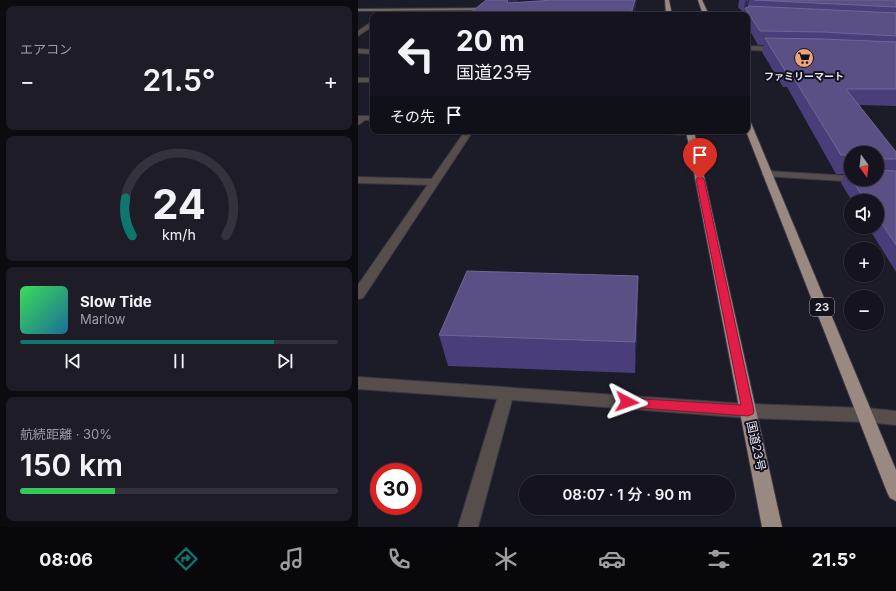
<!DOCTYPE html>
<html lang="ja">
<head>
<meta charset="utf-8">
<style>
  :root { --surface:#15141e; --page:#1e1d27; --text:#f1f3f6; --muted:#9d9ea4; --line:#34333c; --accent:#0f766e }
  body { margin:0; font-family:Inter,"Noto Sans JP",sans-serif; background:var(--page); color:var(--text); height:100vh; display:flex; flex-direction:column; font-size:15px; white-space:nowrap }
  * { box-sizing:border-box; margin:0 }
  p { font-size:13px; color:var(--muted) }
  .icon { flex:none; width:22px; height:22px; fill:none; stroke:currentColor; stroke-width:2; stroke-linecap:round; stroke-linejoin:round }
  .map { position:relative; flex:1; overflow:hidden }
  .panel { display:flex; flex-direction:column; gap:6px; padding:6px; background:#0c0b10; width:358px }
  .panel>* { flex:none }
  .guide { position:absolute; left:12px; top:12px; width:380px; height:122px; border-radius:8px; box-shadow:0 1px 3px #0004,0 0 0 1px var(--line); background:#15141e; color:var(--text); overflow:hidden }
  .needle { width:26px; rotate:165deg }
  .controls { position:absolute; left:486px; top:146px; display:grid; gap:8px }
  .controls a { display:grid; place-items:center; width:40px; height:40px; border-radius:50%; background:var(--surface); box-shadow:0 1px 3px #0004,0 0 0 1px var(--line); font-size:20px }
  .speed { position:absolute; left:12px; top:463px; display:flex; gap:8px; font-size:20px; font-weight:700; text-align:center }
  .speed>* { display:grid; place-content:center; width:52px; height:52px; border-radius:50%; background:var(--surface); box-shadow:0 1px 3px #0004,0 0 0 1px var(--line); line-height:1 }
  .speed .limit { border:6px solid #d22; background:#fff; color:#111 }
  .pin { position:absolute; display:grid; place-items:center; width:34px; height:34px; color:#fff; margin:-41px -17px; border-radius:50% 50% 50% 0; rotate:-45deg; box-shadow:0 0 4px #0007 }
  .pin .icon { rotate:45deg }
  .me { position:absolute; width:44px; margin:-22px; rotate:94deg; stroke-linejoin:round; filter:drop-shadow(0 0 3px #0008) }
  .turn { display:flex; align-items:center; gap:14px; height:84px; padding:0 20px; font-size:18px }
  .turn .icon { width:52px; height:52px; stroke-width:2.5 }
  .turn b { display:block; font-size:28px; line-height:34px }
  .then { display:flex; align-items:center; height:38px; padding:0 20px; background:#0003; gap:8px; font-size:15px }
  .big { font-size:30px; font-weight:600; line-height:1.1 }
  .panel .tile { flex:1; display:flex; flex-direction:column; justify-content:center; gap:6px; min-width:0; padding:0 14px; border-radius:8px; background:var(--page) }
  .panel .dial { align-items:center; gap:0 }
  .dial svg { height:104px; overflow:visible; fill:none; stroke:var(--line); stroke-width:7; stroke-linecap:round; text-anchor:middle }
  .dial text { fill:var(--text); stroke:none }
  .song { display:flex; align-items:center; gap:12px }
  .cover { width:48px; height:48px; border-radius:6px; background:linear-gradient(135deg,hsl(130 70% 55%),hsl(200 70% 35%)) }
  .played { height:4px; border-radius:2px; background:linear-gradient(90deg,var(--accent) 80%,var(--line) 80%) }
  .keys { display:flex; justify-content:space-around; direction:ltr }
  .heat { display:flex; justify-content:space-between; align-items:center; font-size:22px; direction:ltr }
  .charge { height:6px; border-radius:3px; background:linear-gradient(90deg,#34c759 30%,var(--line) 0) }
  .trip { position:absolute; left:161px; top:475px; width:216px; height:40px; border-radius:20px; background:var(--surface); box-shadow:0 1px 3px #0004,0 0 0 1px var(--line); font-weight:600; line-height:40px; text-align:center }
  .dock { display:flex; height:64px; justify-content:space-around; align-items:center; background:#08080c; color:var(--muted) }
  .dock .icon { width:28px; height:28px }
  .dock .current { color:var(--accent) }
  .dock b { font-size:18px; color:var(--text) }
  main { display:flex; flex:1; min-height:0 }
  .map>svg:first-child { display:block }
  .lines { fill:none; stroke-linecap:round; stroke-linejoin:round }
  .service-casing { stroke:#383744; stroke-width:2 }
  .minor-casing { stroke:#383744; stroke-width:2 }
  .tertiary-casing { stroke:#383744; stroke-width:2 }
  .secondary-casing { stroke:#383744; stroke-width:2 }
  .trunk-casing { stroke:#383744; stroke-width:2 }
  .service { fill:#554e4a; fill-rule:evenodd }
  .minor { fill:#554e4a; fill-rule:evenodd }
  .tertiary { fill:#554e4a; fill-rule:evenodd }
  .secondary { fill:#756a64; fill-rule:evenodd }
  .trunk { fill:#998981; fill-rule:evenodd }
  .wall { fill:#493e79; fill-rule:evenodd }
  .shaded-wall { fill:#302953 }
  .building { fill:#5a5085; stroke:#6f6796 }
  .route { fill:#e11d48; stroke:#92132f }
  .labels { text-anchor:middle; stroke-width:4; stroke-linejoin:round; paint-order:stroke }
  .far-poi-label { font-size:10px; font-weight:bold; fill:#e5e4ed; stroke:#13121e }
  .shield { fill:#13121e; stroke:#a6a5af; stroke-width:1 }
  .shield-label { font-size:11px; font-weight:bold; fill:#e5e4ed }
  .street-label { font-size:12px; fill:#e5e4ed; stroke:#13121e }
</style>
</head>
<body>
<main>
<section class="panel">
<div class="tile"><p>エアコン</p>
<div class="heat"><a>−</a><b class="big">21.5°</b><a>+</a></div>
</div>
<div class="tile dial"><svg viewBox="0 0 100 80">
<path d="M14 69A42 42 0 1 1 86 69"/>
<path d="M14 69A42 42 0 0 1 9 40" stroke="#0f766e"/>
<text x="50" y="56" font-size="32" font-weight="700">24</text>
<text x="50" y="72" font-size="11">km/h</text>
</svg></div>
<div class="tile">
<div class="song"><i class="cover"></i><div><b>Slow Tide</b><p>Marlow</p></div></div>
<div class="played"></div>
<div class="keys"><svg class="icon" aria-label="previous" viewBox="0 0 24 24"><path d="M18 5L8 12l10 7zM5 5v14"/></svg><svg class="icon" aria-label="pause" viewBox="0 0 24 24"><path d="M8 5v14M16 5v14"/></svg><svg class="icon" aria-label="next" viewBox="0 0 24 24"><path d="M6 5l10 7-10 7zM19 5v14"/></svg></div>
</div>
<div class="tile"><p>航続距離 · 30%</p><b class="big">150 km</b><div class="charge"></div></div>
</section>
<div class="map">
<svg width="538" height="527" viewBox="0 0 538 527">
  <rect width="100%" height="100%" fill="#1c1b28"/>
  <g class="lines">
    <defs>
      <g id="service">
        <rect x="0" y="78" width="15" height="4"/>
        <path d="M3,116H6L10,118L0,125V119Z"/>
        <path d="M0,177L76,179L81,182L76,185L0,183Z"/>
      </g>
      <g id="minor">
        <path d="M31,9L35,10L29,15H23Z"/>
        <path d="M15,21V26L0,36V31Z"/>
        <path d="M389,46L420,47L423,49L420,51L389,50Z"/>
        <path d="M0,49L15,50V54L0,53Z"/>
        <rect x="0" y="116" width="15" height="4"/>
        <path d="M107,131H115L5,298L0,299V285Z"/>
        <path d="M301,131H335L336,132C331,136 306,135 301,131Z"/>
        <path d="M409,171L493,176V179H506L501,182L406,176L404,174Z"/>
        <path d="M0,377L390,404L508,408L538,411V425L508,422L390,418L154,400L120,527H100L139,399L0,389Z"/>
      </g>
      <path id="tertiary" d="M345,12L383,13L386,15H347L344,13Z"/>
      <path id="secondary" d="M132,8L134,10L0,11V9Z"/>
      <g id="trunk">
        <path d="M307,0H311L314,15H308Z"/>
        <path d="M340,0H344L351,15H345Z"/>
        <path d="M389,121L393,123L538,470V501L532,498L529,492L388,131Z"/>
        <path d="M328,131H336L424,527H404Z"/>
      </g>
    </defs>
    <use href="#service" class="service-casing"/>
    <use href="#minor" class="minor-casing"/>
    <use href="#tertiary" class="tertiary-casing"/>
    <use href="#secondary" class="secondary-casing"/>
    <use href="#trunk" class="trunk-casing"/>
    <use href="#service" class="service"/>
    <use href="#minor" class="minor"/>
    <use href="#tertiary" class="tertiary"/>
    <use href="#secondary" class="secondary"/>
    <use href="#trunk" class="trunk"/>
  </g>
  <g class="wall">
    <path d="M381,0H538V106L501,105L538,152V272L510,227H519V201H494L483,183L486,174H478L429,87H425L404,52L406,45H400L389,26V15H386V13L380,7ZM493,153H519V179H493Z"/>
    <path d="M280,276V306L277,373L90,366L81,335Z"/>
  </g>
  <g class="shaded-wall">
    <path d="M142,0H160L158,4L138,6Z"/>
    <path d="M277,0H279L276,15H274V10Z"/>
    <path d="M391,0L389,12L387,8L386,13L387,1Z"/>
    <path d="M280,276V306L277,373V342Z"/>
  </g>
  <g class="building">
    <path d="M128,0H149L150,3L195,0H277L274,10V15H110Z"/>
    <path d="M396,0H538V7Z"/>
    <path d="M390,6L538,13V36L464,32L402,31L387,8L391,7Z"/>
    <path d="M407,38L464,39L538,42V89H488L538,152V159H519V153H493V155H483L432,72H428Z"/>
    <path d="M487,168H493V177Z"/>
    <path d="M519,170L538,171V245L519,216V201H507L494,179H519Z"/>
    <path d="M109,271L280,276L277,342L81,335Z"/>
  </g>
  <path class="route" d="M342,176L346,179L396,411L395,414L390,416L269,407L265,406L263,402L265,399L269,398L383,405L338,179Z"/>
  <defs>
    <symbol id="supermarket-disc" viewBox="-11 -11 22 22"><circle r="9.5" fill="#efa378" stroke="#13121e"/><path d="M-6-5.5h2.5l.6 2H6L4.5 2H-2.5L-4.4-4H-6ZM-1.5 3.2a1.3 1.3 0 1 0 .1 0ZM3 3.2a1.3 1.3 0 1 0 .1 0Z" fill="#111"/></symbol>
  </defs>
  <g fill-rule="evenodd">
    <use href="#supermarket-disc" x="435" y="47" width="22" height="22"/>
  </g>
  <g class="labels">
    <g class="far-poi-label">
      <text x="446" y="80">ファミリーマート</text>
    </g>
    <rect class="shield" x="452" y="298" width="24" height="18" rx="3"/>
    <g class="shield-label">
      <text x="464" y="311">23</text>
    </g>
    <g class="street-label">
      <text transform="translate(398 446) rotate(78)" y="4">国道23号</text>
    </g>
  </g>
</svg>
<div class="controls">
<a><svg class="needle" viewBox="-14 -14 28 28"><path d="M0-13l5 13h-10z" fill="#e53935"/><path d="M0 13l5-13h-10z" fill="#9d9ea4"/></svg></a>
<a><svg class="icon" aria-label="sound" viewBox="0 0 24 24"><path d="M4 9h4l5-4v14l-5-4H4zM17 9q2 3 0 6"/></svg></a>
<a>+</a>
<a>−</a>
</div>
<div class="speed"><div class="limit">30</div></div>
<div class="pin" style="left:342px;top:179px;background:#d93025"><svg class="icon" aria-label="arrive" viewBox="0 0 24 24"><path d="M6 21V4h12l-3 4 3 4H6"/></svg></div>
<svg class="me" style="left:269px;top:402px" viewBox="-20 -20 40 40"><path d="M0-17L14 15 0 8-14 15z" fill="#e11d48" stroke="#fff" stroke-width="4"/></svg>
<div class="trip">08:07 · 1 分 · 90 m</div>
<div class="guide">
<div class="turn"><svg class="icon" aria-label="left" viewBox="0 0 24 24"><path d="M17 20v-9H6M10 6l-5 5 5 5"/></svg><div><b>20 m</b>国道23号</div></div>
<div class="then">その先<svg class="icon" aria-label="arrive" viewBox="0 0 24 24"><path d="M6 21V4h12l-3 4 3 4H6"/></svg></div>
</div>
</div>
</main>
<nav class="dock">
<b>08:06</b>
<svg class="icon current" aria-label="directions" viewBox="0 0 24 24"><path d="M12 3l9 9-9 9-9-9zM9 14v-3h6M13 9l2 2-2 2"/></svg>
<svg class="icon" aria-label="music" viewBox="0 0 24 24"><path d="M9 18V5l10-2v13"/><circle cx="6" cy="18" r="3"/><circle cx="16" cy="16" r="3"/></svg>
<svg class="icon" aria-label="phone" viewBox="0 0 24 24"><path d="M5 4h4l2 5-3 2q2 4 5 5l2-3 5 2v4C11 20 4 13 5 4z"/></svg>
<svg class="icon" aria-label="climate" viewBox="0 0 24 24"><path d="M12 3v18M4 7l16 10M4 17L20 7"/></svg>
<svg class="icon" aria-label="car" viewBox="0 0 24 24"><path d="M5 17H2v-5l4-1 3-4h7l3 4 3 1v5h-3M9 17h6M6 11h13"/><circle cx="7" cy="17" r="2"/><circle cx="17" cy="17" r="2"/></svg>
<svg class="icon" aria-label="filters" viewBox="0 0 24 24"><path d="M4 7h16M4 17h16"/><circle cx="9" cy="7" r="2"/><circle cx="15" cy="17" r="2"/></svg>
<b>21.5°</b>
</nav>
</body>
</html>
